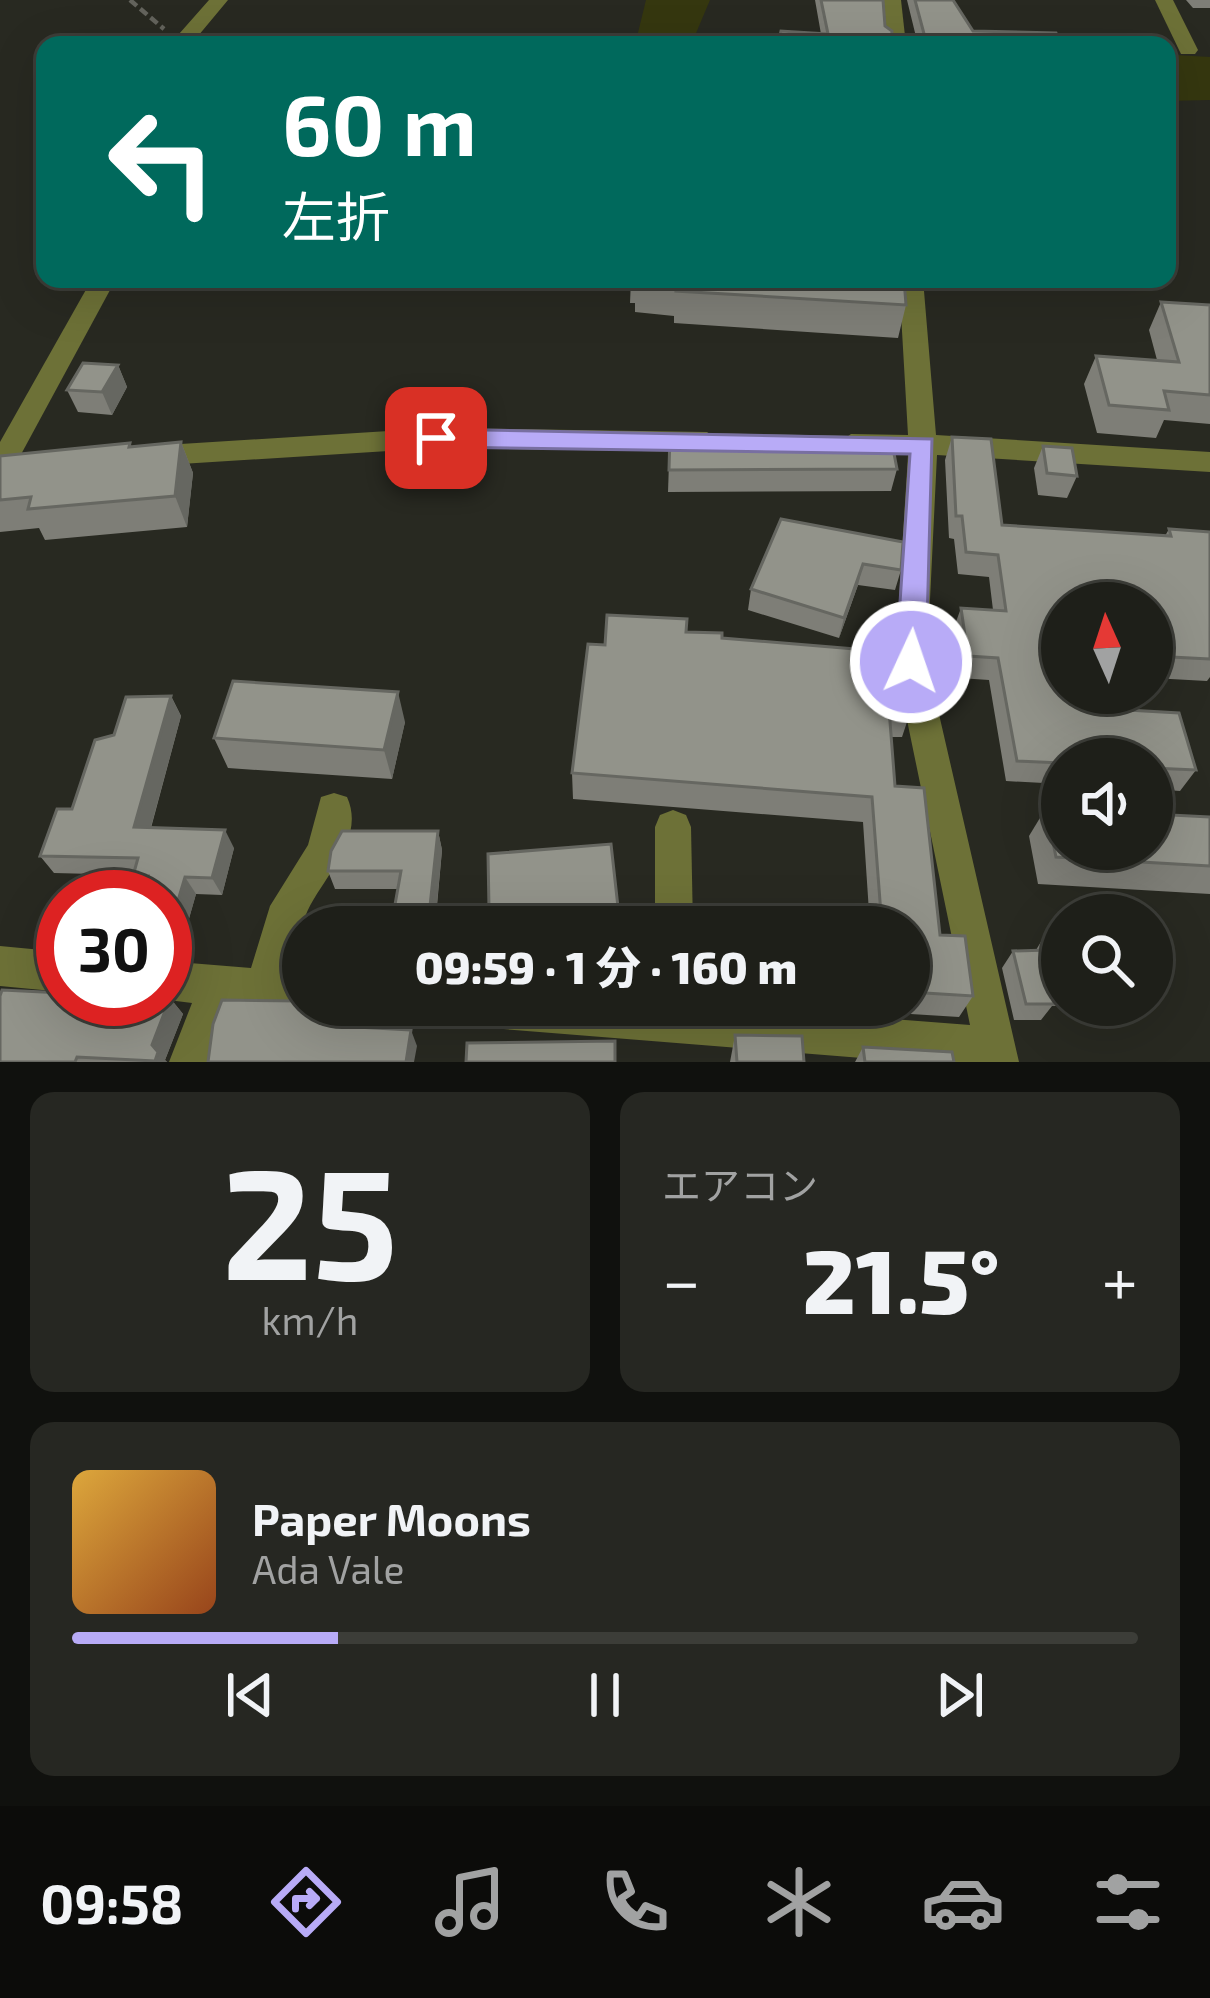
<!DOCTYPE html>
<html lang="ja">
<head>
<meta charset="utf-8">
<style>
  :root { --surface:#1e1f19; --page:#262722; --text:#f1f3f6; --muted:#a1a2a2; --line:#3c3d38; --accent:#b8abf7 }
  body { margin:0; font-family:"Exo 2","Noto Sans JP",sans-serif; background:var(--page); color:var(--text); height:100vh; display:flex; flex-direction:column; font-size:45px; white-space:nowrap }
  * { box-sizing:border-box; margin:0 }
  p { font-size:39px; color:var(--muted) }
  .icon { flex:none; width:66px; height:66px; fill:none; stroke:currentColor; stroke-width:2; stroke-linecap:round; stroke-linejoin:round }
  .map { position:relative; height:1062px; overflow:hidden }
  .drawer { display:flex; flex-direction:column; gap:30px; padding:30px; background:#10110e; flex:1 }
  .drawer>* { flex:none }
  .banner { position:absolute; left:36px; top:36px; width:1140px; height:252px; border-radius:24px; box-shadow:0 12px 48px #0002,0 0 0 3px var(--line); background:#00695c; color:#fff; overflow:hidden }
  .needle { width:78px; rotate:357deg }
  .tools { position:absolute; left:1041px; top:582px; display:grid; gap:24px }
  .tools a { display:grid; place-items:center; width:132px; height:132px; border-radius:50%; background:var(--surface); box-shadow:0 12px 48px #0002,0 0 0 3px var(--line); font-size:60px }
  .speed { position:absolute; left:36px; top:870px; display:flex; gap:24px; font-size:60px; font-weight:700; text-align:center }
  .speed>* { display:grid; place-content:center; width:156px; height:156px; border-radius:50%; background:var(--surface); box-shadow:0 12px 48px #0002,0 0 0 3px var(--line); line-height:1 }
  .speed .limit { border:18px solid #d22; background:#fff; color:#111 }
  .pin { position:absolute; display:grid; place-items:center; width:102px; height:102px; color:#fff; margin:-51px; border-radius:24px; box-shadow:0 6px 18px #0006 }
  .me { position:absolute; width:132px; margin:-66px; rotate:3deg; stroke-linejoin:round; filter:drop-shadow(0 0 9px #0008) }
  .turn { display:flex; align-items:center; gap:42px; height:252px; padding:0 48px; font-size:54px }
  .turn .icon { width:156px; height:156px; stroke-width:2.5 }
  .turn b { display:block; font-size:84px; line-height:102px }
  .big { font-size:90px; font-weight:800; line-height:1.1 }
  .drawer .widget { flex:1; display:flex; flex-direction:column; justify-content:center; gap:18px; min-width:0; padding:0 42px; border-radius:24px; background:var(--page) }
  .drawer .dial { align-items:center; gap:0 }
  .dial b { font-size:156px; line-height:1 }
  .song { display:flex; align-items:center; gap:36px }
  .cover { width:144px; height:144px; border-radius:18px; background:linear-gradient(135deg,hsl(40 70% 55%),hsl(20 70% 35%)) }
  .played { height:12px; border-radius:6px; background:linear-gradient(90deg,var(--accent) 25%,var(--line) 25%) }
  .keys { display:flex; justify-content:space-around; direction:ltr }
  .heat { display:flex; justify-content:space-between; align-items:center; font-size:66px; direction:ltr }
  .drawer .tiles { flex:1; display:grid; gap:30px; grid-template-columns:1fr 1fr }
  .widget:last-child { grid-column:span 2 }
  .trip { position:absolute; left:282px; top:906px; width:648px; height:120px; border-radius:60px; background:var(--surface); box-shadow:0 12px 48px #0002,0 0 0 3px var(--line); font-weight:800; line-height:120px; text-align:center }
  .tabs { display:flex; height:192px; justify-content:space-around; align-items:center; background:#0c0c0a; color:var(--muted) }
  .tabs .icon { width:84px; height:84px }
  .tabs .current { color:var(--accent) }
  .tabs b { font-size:54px; color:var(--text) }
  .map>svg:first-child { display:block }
  .green { fill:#35370f }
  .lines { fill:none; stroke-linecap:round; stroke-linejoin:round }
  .path { stroke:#63635c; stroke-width:4.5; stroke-dasharray:9 4.5; stroke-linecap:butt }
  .minor { fill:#6d7137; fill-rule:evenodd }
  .wall { fill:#7e7e77 }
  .shaded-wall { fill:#666761 }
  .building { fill:#92938a; stroke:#666761; stroke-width:3 }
  .route { fill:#b8abf7; stroke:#786fa1; stroke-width:3 }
</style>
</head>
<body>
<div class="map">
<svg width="1210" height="1062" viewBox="0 0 1210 1062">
  <rect width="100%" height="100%" fill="#282921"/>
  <g class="green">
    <path d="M646,0H710L691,45H635Z"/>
    <path d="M1175,55L1210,57V100L1167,101V65Z"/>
  </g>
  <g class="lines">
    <path class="path" d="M130,0L164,29"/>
    <g class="minor">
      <path d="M209,0H228L198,36L211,45L179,42V34Z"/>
      <path d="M883,0H901L906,45H886Z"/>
      <path d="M1155,0H1173L1198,50L1195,54H1181Z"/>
      <path d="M92,279H116L12,471L0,474V442Z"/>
      <path d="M899,279H923L936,435L1210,452V472L937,455L927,662L1019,1062H912L453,1025L439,1019L433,1005H711L970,1025L895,662L908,455L851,454L837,444L851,434L908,435Z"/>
      <path d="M436,428L707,432L721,442L707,452L436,448L149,466L135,456L149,446Z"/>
      <path d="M334,793L347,797C367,841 319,880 305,917C299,935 295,954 290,972L303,973V1005L317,1007L303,1013L231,1007L211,1062H169L192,1003L160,999H165V961L251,968L270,906L308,845L321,797Z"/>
      <path d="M673,810L686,815L691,827L693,927H655V827L660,815Z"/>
      <path d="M0,946L63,952V992L0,986Z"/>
    </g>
  </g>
  <g class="wall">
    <path d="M815,0H883L885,26L891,45L821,34Z"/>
    <path d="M907,0H953L973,31L1061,45H918Z"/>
    <path d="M1186,0H1210V8H1193Z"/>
    <path d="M631,279H900L906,305L898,338L674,323V316L635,312V303H630Z"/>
    <path d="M1161,302L1210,305V424L1164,420L1156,438L1097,433L1084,384L1096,356L1157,360L1149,330Z"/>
    <path d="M118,365L127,387L112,415L78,412L67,390Z"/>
    <path d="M670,434L897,469L891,491L668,492Z"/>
    <path d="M952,437L1002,525L1165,536L1169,529L1210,532V677L1207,681L1152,678V603H1062V693L1076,707L1196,770L1180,791L1152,789V759H1062V784L1006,781L989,680L959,678L953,630L961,608L993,610L989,577L958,574L954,539L949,538L945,460Z"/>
    <path d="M181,442L193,473L187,527L45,540L39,528L0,532V456L130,443L132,447Z"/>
    <path d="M1043,446L1077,476L1067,498L1038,495L1034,468Z"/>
    <path d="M781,519L901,570L895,590L858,585L839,638L748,610L751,589Z"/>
    <path d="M686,632L722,638L911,710L902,737H891L895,786L940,935L973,996L959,1017L846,1010L845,1005H909V927H870L863,822L573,799L572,773L605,645Z"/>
    <path d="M171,696L181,716L151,828L234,848L222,895L196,894L178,957L165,956V897L143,891L133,875L54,873L40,856L72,809L114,735Z"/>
    <path d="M405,722L392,779L228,768L214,738Z"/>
    <path d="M1046,808L1210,817V894L1038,884L1029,836Z"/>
    <path d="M438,831L442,850L437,906L619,916L391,927L398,889H335L328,871Z"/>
    <path d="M1048,930H1062V1005H1112L1052,1006L1041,1020H1014L1002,968L1013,951L1036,950Z"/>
    <path d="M1152,943L1166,988L1152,1003Z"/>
    <path d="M170,998L183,1014L165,1060L167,1062H0Z"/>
    <path d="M735,1035L804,1062H730Z"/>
    <path d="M863,1047L954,1062H855Z"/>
  </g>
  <g class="shaded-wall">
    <path d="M118,365L127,387L112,415L102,392Z"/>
    <path d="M181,442L193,473L187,527L175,496Z"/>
    <path d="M863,564L858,585L839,638L844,618Z"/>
    <path d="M398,692L405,722L392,779L384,750Z"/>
    <path d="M171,696L181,716L146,845L134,827Z"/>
    <path d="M225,830L234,848L222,895L212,878Z"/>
    <path d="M438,831L442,850L435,924L430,906Z"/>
    <path d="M185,877L196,894L178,957L166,941Z"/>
    <path d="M170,998L183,1014L165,1060L167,1062H156L152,1045Z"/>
    <path d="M344,1005H346L352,1017L347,1041L339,1026Z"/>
    <path d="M411,1030L417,1046L414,1062H406Z"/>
  </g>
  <g class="building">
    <path d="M821,0H883L885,26L892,31L891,45H778L781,31L828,34Z"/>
    <path d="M915,0H953L973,31L1056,33L1061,45H927Z"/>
    <path d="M636,279H904L906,305L676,291L677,283Z"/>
    <path d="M1161,302L1210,305V395L1164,391L1169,410L1109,405L1096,356L1179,362Z"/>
    <path d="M83,363L118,365L102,392L67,390Z"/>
    <path d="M670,434L891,438L897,469L669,470Z"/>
    <path d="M952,437L991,439L1002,525L1171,536L1169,529L1210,532V659L1152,656V603H1062V693H1073L1076,707L1179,713L1196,770L1152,768V759H1062V763L1017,761L998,658L968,656L961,608L1006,611L998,555L966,552L962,516H956Z"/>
    <path d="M181,442L175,496L28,509L31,497L0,500V456L130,443L129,447Z"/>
    <path d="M1043,446L1072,448L1077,476L1047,473Z"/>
    <path d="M781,519L903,542L901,570L863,564L844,618L751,589Z"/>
    <path d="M607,615L687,619L686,632L722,633V638L903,653L911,710L889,709L895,786L924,788L940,935L965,936L973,996L909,992V927H882L872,797L572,773L588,644L605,645Z"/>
    <path d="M233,681L398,692L384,750L214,738Z"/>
    <path d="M171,696L134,827L225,830L212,878L185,877L166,941L165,897H141L148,876H133L138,858L40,856L57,809H72L95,740L114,735L126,697Z"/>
    <path d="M1046,808L1062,809V849H1152V814L1210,817V866L1056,857Z"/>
    <path d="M342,831H438L430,906L489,909L488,854L611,844L619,916L660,917V927H391L401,871H328L331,851Z"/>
    <path d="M1048,930H1062V990H1050L1054,1004H1026L1013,951L1047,950Z"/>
    <path d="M1152,943L1166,988H1152Z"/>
    <path d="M2,990L63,993V999L170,998L152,1045L158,1052L155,1061L77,1057L75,1062H0V996Z"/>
    <path d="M222,1000L303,1001V1005H344L339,1026L411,1030L406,1062H208L213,1024Z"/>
    <path d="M735,1035L802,1036L804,1062H737Z"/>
    <path d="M615,1041V1062H466L467,1043Z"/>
    <path d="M863,1047L952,1052L954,1062H865Z"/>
  </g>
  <path class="route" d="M436,429L932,439L926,662L911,674L896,662L910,454L436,447L423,438Z"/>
</svg>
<div class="tools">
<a><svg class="needle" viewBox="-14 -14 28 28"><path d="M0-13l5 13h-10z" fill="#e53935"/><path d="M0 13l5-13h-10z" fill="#a1a2a2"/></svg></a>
<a><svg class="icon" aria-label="sound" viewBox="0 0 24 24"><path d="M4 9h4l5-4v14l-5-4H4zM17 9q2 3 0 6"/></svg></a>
<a><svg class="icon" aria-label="search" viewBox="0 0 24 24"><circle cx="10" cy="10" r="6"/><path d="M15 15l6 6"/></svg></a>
</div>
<div class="speed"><div class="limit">30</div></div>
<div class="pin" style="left:436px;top:438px;background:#d93025"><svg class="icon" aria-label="arrive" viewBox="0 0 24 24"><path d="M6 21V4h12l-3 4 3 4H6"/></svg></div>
<svg class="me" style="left:911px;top:662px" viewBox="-20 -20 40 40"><circle r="17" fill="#b8abf7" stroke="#fff" stroke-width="3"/><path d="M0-11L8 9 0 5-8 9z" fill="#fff"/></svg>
<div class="trip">09:59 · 1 分 · 160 m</div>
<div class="banner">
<div class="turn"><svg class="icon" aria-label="left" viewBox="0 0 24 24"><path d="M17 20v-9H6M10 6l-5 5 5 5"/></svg><div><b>60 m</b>左折</div></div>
</div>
</div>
<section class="drawer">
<div class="tiles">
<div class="widget dial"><b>25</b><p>km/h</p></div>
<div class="widget"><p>エアコン</p>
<div class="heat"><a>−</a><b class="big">21.5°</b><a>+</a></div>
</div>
<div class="widget">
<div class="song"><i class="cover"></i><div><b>Paper Moons</b><p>Ada Vale</p></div></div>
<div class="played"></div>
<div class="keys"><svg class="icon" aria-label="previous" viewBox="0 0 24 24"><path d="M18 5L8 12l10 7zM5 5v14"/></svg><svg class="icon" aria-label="pause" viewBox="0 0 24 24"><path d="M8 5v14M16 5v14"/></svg><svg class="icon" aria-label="next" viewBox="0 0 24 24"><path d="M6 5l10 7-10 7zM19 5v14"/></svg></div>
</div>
</div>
</section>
<nav class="tabs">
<b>09:58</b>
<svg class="icon current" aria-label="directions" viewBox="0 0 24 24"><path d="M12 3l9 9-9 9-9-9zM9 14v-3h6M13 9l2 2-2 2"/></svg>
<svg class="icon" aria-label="music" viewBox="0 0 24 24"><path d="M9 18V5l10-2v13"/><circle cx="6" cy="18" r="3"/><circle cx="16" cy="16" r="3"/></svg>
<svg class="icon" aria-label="phone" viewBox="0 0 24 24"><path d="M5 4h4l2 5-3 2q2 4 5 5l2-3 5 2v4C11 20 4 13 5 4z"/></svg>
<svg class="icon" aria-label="climate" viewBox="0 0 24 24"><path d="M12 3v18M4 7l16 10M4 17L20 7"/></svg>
<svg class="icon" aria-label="car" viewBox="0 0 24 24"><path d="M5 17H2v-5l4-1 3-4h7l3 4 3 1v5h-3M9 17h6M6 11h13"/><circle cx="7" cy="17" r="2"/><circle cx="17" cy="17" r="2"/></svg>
<svg class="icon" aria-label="filters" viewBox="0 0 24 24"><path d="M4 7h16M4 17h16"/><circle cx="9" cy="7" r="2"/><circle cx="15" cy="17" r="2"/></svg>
</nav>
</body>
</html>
